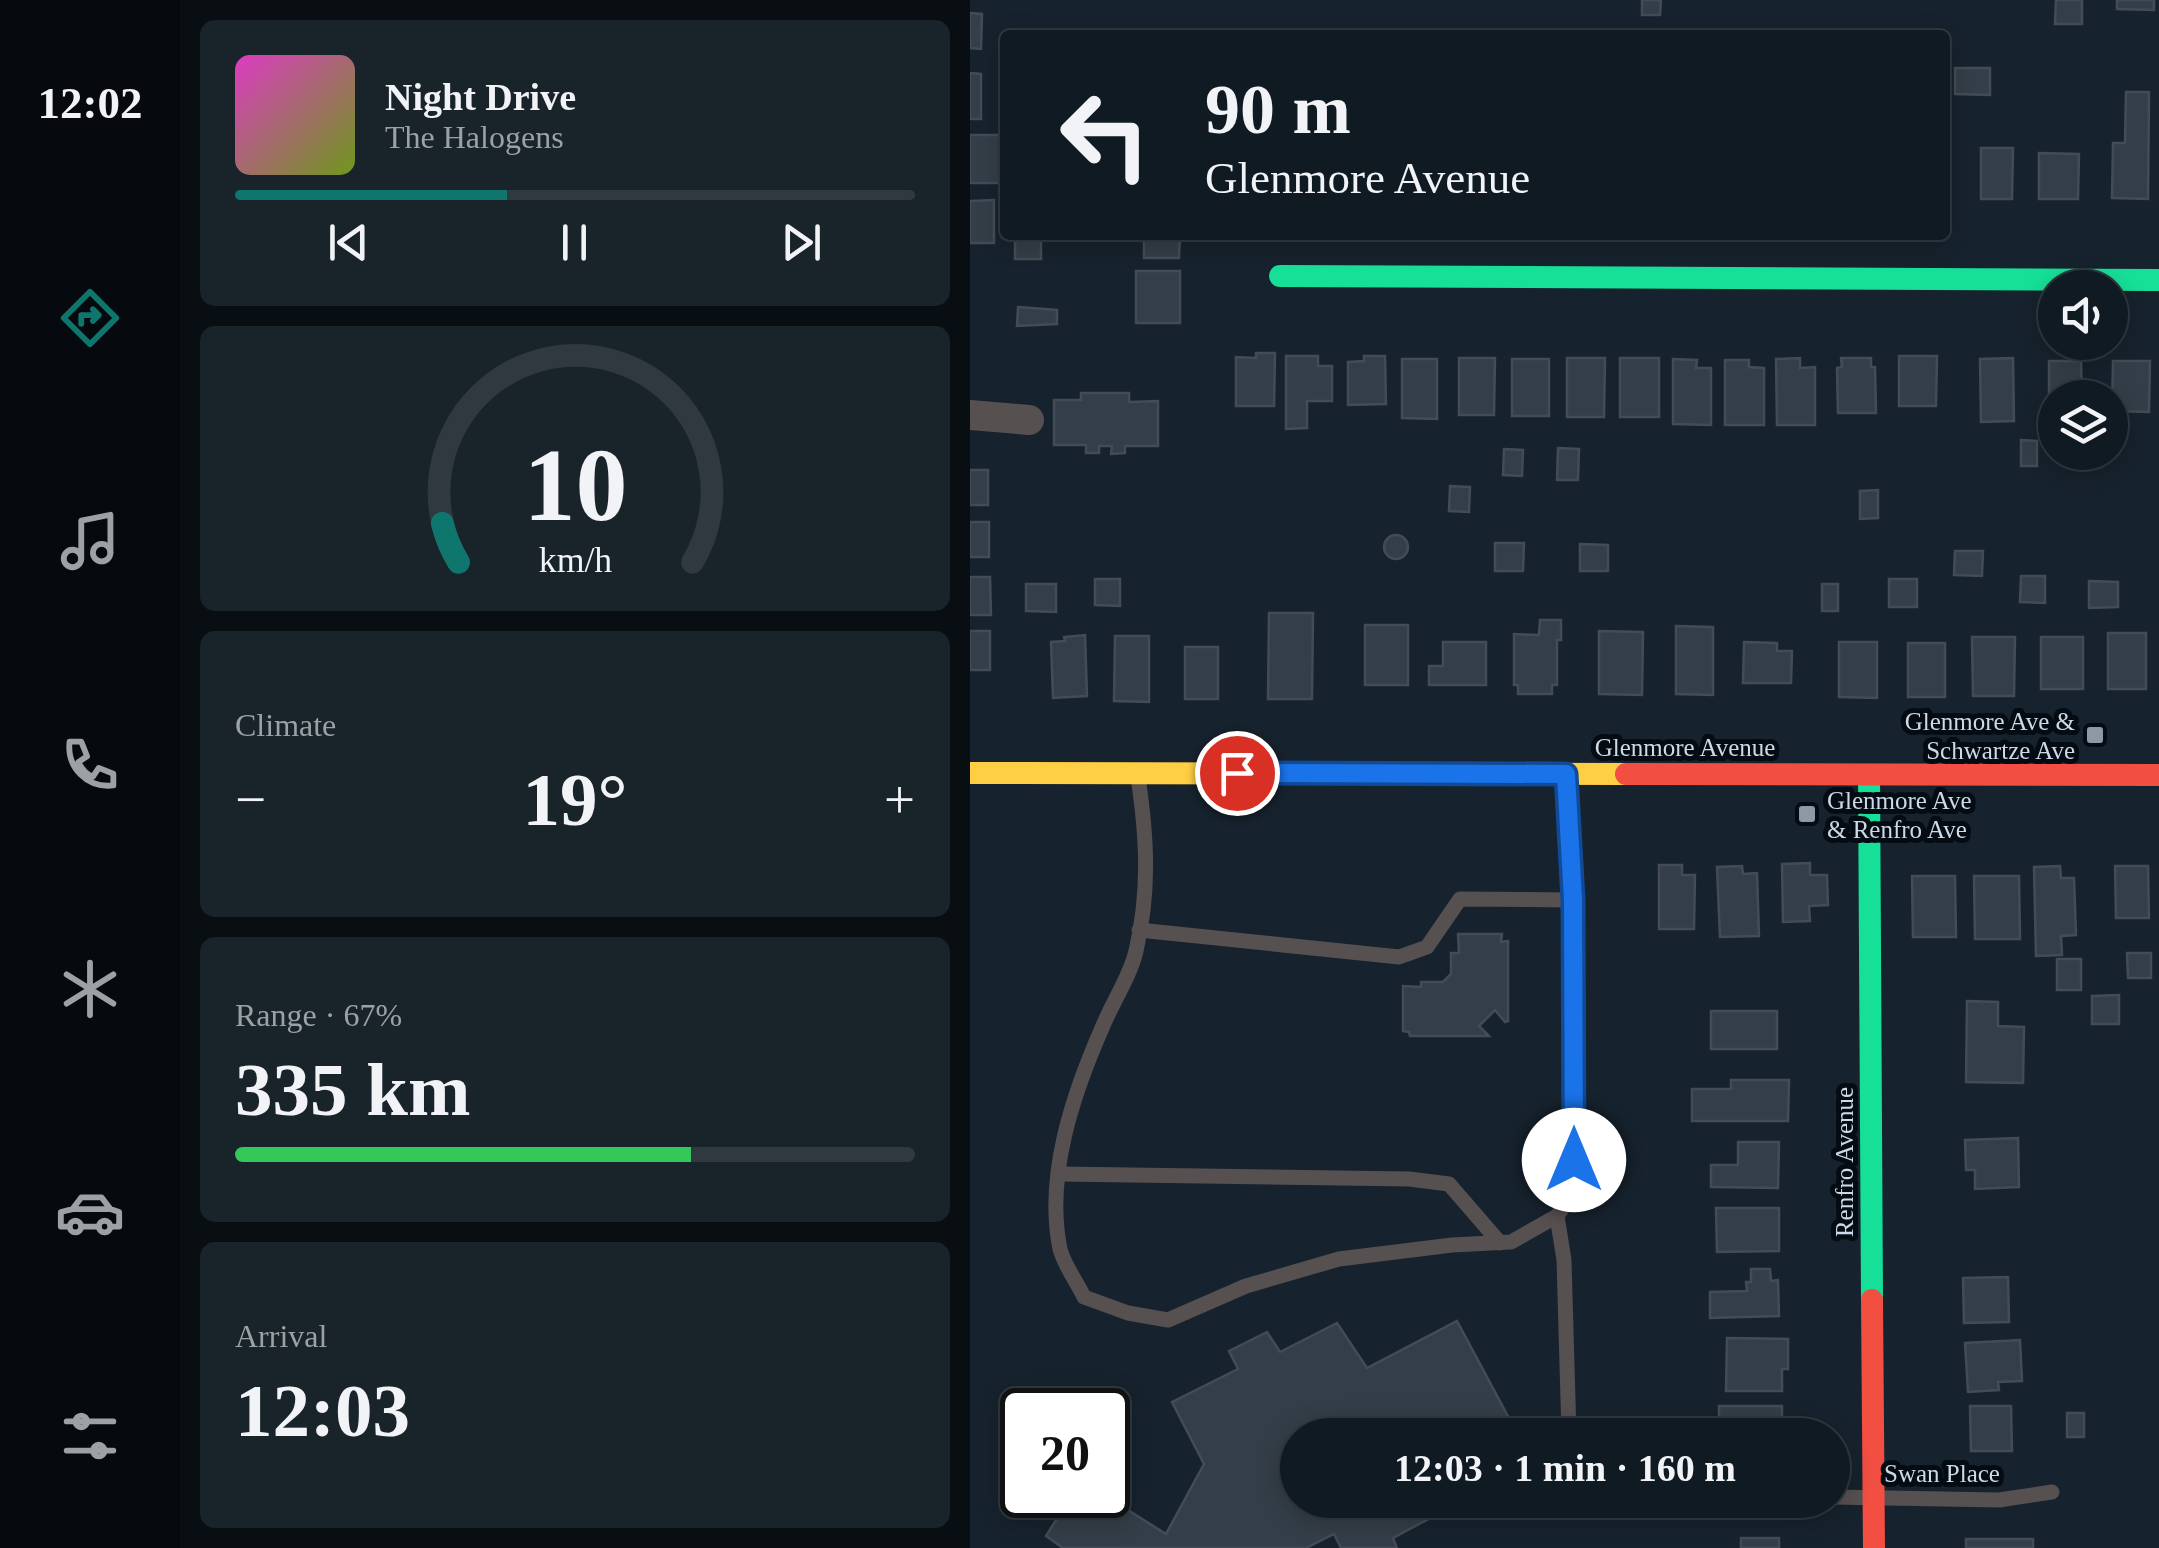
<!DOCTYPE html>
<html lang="en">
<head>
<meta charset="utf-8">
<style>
  :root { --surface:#101a22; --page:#19232a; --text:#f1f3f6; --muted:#9ca1a5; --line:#303840; --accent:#0f766e }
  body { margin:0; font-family:"Times New Roman",serif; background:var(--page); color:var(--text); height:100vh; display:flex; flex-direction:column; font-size:38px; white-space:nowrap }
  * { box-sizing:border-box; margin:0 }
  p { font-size:32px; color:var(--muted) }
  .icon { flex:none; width:55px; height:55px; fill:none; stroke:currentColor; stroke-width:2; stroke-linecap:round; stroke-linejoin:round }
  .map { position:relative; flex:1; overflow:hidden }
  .drawer { display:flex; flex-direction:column; gap:20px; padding:20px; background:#090e13; width:790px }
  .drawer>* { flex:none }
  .banner { position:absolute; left:30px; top:30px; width:950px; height:210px; border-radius:10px; box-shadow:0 5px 25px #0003,0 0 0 2px var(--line); background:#101a22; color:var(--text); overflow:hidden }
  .tools { position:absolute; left:1068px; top:270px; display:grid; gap:20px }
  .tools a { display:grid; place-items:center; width:90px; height:90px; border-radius:50%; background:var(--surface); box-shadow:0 5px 25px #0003,0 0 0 2px var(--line); font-size:50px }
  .speed { position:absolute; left:30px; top:1388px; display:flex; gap:20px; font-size:50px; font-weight:700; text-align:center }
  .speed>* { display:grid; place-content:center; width:130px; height:130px; border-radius:50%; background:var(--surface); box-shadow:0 5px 25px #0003,0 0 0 2px var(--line); line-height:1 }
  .speed .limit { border:5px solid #111; border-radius:15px; background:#fff; color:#111 }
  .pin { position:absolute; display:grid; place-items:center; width:85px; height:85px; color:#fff; margin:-42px; border:5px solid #fff; border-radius:50%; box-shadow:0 2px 10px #0007 }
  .me { position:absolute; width:110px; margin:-55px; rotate:0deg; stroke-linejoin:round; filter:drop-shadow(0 0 8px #0008) }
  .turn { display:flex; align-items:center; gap:35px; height:210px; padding:0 40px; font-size:45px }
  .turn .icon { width:130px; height:130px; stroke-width:2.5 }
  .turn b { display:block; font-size:70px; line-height:85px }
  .big { font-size:75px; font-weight:600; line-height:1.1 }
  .drawer .widget { flex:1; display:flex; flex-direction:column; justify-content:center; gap:15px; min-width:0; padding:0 35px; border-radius:15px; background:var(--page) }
  .drawer .dial { align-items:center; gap:0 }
  .dial svg { height:260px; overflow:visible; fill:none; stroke:var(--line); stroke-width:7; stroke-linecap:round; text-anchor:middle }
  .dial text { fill:var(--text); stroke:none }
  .song { display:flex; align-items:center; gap:30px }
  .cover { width:120px; height:120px; border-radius:15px; background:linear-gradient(135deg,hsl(310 70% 55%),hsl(80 70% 35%)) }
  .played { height:10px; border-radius:5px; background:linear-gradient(90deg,var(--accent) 40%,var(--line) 40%) }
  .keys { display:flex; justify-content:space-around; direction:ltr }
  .heat { display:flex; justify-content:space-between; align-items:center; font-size:55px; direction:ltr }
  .charge { height:15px; border-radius:8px; background:linear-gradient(90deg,#34c759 67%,var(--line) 0) }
  .trip { position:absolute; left:310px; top:1418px; width:570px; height:100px; border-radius:50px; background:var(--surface); box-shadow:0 5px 25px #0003,0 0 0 2px var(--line); font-weight:600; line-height:100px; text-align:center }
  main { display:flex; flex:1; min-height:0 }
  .dock { display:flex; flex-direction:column; width:180px; justify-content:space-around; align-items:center; background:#060a0e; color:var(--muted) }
  .dock .icon { width:70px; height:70px }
  .dock .active { color:var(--accent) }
  .dock b { font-size:45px; color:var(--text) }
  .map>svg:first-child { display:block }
  .building { fill:#343e48; stroke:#434c56; stroke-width:2.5 }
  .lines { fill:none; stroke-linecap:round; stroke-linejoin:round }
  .lane { stroke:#575050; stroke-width:15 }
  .street { stroke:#575050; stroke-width:30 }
  .fast { stroke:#16e098; stroke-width:22 }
  .slow { stroke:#ffcf43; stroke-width:22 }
  .jam { stroke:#f24e42; stroke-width:22 }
  .route-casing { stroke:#114b97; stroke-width:25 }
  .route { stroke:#1a73e8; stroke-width:18 }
  .poi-dot { fill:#8c99a5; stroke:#040b13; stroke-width:4 }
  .labels { text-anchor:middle; stroke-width:10; stroke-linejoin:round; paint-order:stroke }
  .poi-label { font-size:25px; fill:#ccd9e6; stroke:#040b13; text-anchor:end }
  .street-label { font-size:25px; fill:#ccd9e6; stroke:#040b13 }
</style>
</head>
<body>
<main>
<nav class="dock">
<b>12:02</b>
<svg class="icon active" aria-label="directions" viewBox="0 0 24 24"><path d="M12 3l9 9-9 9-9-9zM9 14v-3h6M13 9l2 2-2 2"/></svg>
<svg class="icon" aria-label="music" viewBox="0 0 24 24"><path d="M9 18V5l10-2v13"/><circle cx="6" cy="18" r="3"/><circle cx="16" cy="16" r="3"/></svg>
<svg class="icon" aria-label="phone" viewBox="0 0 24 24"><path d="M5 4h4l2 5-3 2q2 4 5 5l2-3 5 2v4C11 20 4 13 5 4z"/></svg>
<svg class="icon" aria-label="climate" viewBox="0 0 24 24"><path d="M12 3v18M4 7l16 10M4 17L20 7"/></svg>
<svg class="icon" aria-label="car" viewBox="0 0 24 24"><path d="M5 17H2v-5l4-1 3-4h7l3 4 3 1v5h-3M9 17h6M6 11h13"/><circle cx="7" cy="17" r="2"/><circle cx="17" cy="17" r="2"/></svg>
<svg class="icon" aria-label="filters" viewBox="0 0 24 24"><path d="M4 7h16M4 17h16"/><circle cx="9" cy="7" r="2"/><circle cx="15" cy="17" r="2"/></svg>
</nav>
<section class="drawer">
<div class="widget">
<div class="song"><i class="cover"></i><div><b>Night Drive</b><p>The Halogens</p></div></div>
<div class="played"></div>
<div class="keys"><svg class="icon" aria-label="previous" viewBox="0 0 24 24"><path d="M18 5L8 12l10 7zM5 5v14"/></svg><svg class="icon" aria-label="pause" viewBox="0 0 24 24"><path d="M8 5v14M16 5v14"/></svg><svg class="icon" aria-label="next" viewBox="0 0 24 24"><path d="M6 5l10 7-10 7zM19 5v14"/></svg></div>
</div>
<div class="widget dial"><svg viewBox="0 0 100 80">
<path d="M14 69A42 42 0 1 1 86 69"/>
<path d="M14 69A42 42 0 0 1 9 57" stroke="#0f766e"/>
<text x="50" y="56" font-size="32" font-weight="700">10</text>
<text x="50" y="72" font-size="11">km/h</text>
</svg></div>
<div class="widget"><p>Climate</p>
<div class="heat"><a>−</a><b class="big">19°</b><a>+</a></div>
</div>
<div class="widget"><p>Range · 67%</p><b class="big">335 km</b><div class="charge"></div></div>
<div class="widget"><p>Arrival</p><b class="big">12:03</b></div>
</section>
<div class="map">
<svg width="1189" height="1548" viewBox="0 0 1189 1548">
  <rect width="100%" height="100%" fill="#16222d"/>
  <g class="building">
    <path d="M672,0H691L690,15H672Z"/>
    <path d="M1086,0H1112V24H1085Z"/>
    <path d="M1147,0H1184V10L1147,9Z"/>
    <path d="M0,13L12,14L11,49L0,48Z"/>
    <path d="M985,68H1020V95L985,94Z"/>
    <path d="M0,73L11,74V119H0Z"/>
    <path d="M1156,92H1179L1178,199L1142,198L1143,143H1155Z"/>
    <rect x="0" y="135" width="35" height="48"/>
    <path d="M1011,148H1043L1042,199H1011Z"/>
    <path d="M1069,153L1109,154L1108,199H1069Z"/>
    <path d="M24,200V243H0V201Z"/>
    <path d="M174,235H210L209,258H174Z"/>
    <rect x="45" y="241" width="26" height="18"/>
    <rect x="166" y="271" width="44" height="52"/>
    <path d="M48,307L87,310V324L47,326Z"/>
    <path d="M286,353H305L304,406H266V357L286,358Z"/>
    <path d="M316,356H348V366H362V401H337V428L316,429Z"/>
    <path d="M394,356H415L416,404L378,405V362L394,361Z"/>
    <path d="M929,356H967L966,406H929Z"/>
    <path d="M489,358H525L524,415H489Z"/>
    <path d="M597,358H635L634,417H597Z"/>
    <rect x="650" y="358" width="39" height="59"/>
    <path d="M830,358V368L845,367V425H807L806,359Z"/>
    <path d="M871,358H901V367H905L906,413H868L867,368L872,367Z"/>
    <path d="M1043,358L1044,421L1011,422L1010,359Z"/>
    <path d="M432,359H467V419L432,418Z"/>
    <rect x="542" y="359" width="37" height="57"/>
    <path d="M703,359L727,360L726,368H741V425L703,424Z"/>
    <path d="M755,360H779V367L794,368V425H755Z"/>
    <path d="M1079,361H1111L1112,398H1085V411H1079Z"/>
    <path d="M1143,361H1180L1179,412L1142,411Z"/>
    <path d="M111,393H159V402L188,401V446H155V453L141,454L142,446H129V453H116V445H84V400H111Z"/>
    <path d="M1051,440L1067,441V466H1051Z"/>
    <path d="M588,448L609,449L608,480H587Z"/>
    <path d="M534,449L553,450L552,476L533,475Z"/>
    <rect x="0" y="470" width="18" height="35"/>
    <path d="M480,486L500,487L499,512L479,511Z"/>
    <path d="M908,490V518L890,519V491Z"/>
    <rect x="0" y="522" width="19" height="35"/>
    <circle cx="426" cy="547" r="12"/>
    <path d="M525,543H554L553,571H525Z"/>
    <path d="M610,544L638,545V571H610Z"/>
    <path d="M985,551H1013L1012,576L984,575Z"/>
    <path d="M1051,576H1075V603L1050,602Z"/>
    <path d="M0,577H20L21,615H0Z"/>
    <path d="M125,579H150V606L125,605Z"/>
    <rect x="919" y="579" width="28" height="28"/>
    <path d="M1119,581L1148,582V607L1119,608Z"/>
    <path d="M56,584H86V612L56,611Z"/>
    <rect x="852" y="584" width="16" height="27"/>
    <path d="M299,613H343L342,699H298Z"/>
    <path d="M570,620H591V640H587V685H582V694H548V685H544V634L569,635Z"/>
    <rect x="395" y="625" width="43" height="60"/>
    <path d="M706,626L743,627V695L706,694Z"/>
    <rect x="0" y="631" width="20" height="39"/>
    <path d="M629,631L673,632L672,695L629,694Z"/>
    <rect x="1138" y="633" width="38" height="56"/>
    <path d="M115,635L117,696L83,698L81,642L95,641L94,637Z"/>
    <path d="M145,636H179V702L144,701Z"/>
    <path d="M1002,637H1045L1044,696H1003Z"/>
    <rect x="1071" y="637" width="42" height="52"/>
    <path d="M473,642H516V685H459V666H473Z"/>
    <path d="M774,642L807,643V651H822L821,683H773Z"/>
    <path d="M869,642H907V698L869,697Z"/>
    <rect x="938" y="643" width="37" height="54"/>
    <rect x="215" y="647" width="33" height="52"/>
    <path d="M840,863V875H857L858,905L839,906L840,921L813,922L812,864Z"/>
    <path d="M689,865H712V875H725L724,929H689Z"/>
    <path d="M772,866L773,874L787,873L789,936L750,937L747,867Z"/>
    <path d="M1090,866L1091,878H1104L1106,935L1091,936L1092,955L1066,956L1064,867Z"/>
    <path d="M1145,866H1178L1179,918H1146Z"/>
    <path d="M942,876H985L986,937H943Z"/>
    <path d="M1004,876H1049L1050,939H1005Z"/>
    <path d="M488,934H532L531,942L538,941V1021L535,1022L525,1010L509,1026L519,1036H440L439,1032L433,1031V986L451,987V982H473L481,974V953H489Z"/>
    <path d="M1157,953H1181V978H1158Z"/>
    <rect x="1087" y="959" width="24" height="31"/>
    <path d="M1149,995V1024H1122V996Z"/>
    <path d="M997,1001L1028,1002V1026L1054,1027L1053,1083L996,1082Z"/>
    <rect x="741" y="1011" width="66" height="38"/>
    <path d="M761,1080H819L818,1121H722V1089H761Z"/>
    <path d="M1048,1138L1049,1187L1005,1189V1170H996L995,1140Z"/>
    <path d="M768,1142H809L808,1188L741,1187V1165H768Z"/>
    <path d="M746,1208H809V1251L747,1252Z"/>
    <path d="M781,1269H800L801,1281L808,1280L809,1316L740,1318V1292L777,1291L776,1282H781Z"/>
    <path d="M1038,1277L1039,1322L994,1323L993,1278Z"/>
    <path d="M487,1321L548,1435H328V1500H494L423,1538L427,1548H371L364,1534L336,1548H93L76,1536L102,1495H134L196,1534L234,1464L202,1402L268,1369L259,1351L297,1332L310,1352L367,1323L397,1368Z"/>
    <path d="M757,1338L818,1339V1369H812V1391H756Z"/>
    <path d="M1050,1340L1052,1381L1028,1382L1029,1390L998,1392L995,1343Z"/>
    <rect x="749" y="1406" width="63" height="29"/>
    <path d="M1000,1406H1041L1042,1451H1001Z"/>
    <rect x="1097" y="1413" width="17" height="24"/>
    <rect x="771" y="1538" width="38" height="10"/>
    <rect x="996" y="1539" width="67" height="9"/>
  </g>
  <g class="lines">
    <g class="lane">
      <path d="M168,777C177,838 180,890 166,951C160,977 142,1003 132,1028C103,1094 75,1176 90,1249C94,1265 107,1282 114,1297L158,1313L198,1320L276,1286L369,1259L482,1245L541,1242L587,1216L604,1192L603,900L597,777"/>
      <path d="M169,930L429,957L457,947L490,899L603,900"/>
      <path d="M90,1174L439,1179L479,1184L530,1243"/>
      <path d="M587,1216L594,1260L599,1435"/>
      <path d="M862,1497L1029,1500L1082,1492"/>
      <path d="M538,1505L577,1500"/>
    </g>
    <path class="street" d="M0,415L59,420"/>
    <g class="fast">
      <path d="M310,276L1189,280"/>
      <path d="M899,775L902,1300"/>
    </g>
    <path class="slow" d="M0,773L656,774"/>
    <g class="jam">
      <path d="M656,774L1189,775"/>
      <path d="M902,1300L904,1548"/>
    </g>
  </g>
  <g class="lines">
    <defs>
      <path id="route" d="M267,773L596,774L603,900L604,1160"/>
    </defs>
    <use href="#route" class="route-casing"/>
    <use href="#route" class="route"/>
  </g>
  <g class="poi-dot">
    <rect x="1115" y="725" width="20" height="20" rx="5"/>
    <rect x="827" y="804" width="20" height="20" rx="5"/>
  </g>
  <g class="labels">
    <g class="poi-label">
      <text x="1105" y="730">Glenmore Ave &amp;<tspan x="1105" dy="29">Schwartze Ave</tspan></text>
      <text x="857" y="809" text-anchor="start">Glenmore Ave<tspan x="857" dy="29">&amp; Renfro Ave</tspan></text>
    </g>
    <g class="street-label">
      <text x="715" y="756">Glenmore Avenue</text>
      <text transform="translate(874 1162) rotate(-90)" y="9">Renfro Avenue</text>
      <text x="972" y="1482">Swan Place</text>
    </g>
  </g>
</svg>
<div class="tools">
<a><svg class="icon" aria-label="sound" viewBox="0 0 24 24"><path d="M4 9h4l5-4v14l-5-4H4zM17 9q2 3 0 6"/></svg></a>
<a><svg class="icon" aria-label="layers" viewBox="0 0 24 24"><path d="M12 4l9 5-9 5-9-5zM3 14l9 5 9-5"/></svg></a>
</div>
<div class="speed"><div class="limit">20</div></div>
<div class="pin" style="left:267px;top:773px;background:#d93025"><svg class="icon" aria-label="arrive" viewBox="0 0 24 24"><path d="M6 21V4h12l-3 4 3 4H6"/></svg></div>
<svg class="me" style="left:604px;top:1160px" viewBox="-20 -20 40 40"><circle r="19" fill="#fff"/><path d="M0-13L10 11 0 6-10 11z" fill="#1a73e8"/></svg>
<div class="trip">12:03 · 1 min · 160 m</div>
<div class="banner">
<div class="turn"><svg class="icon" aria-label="left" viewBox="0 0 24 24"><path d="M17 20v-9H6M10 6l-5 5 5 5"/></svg><div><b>90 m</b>Glenmore Avenue</div></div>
</div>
</div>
</main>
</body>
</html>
